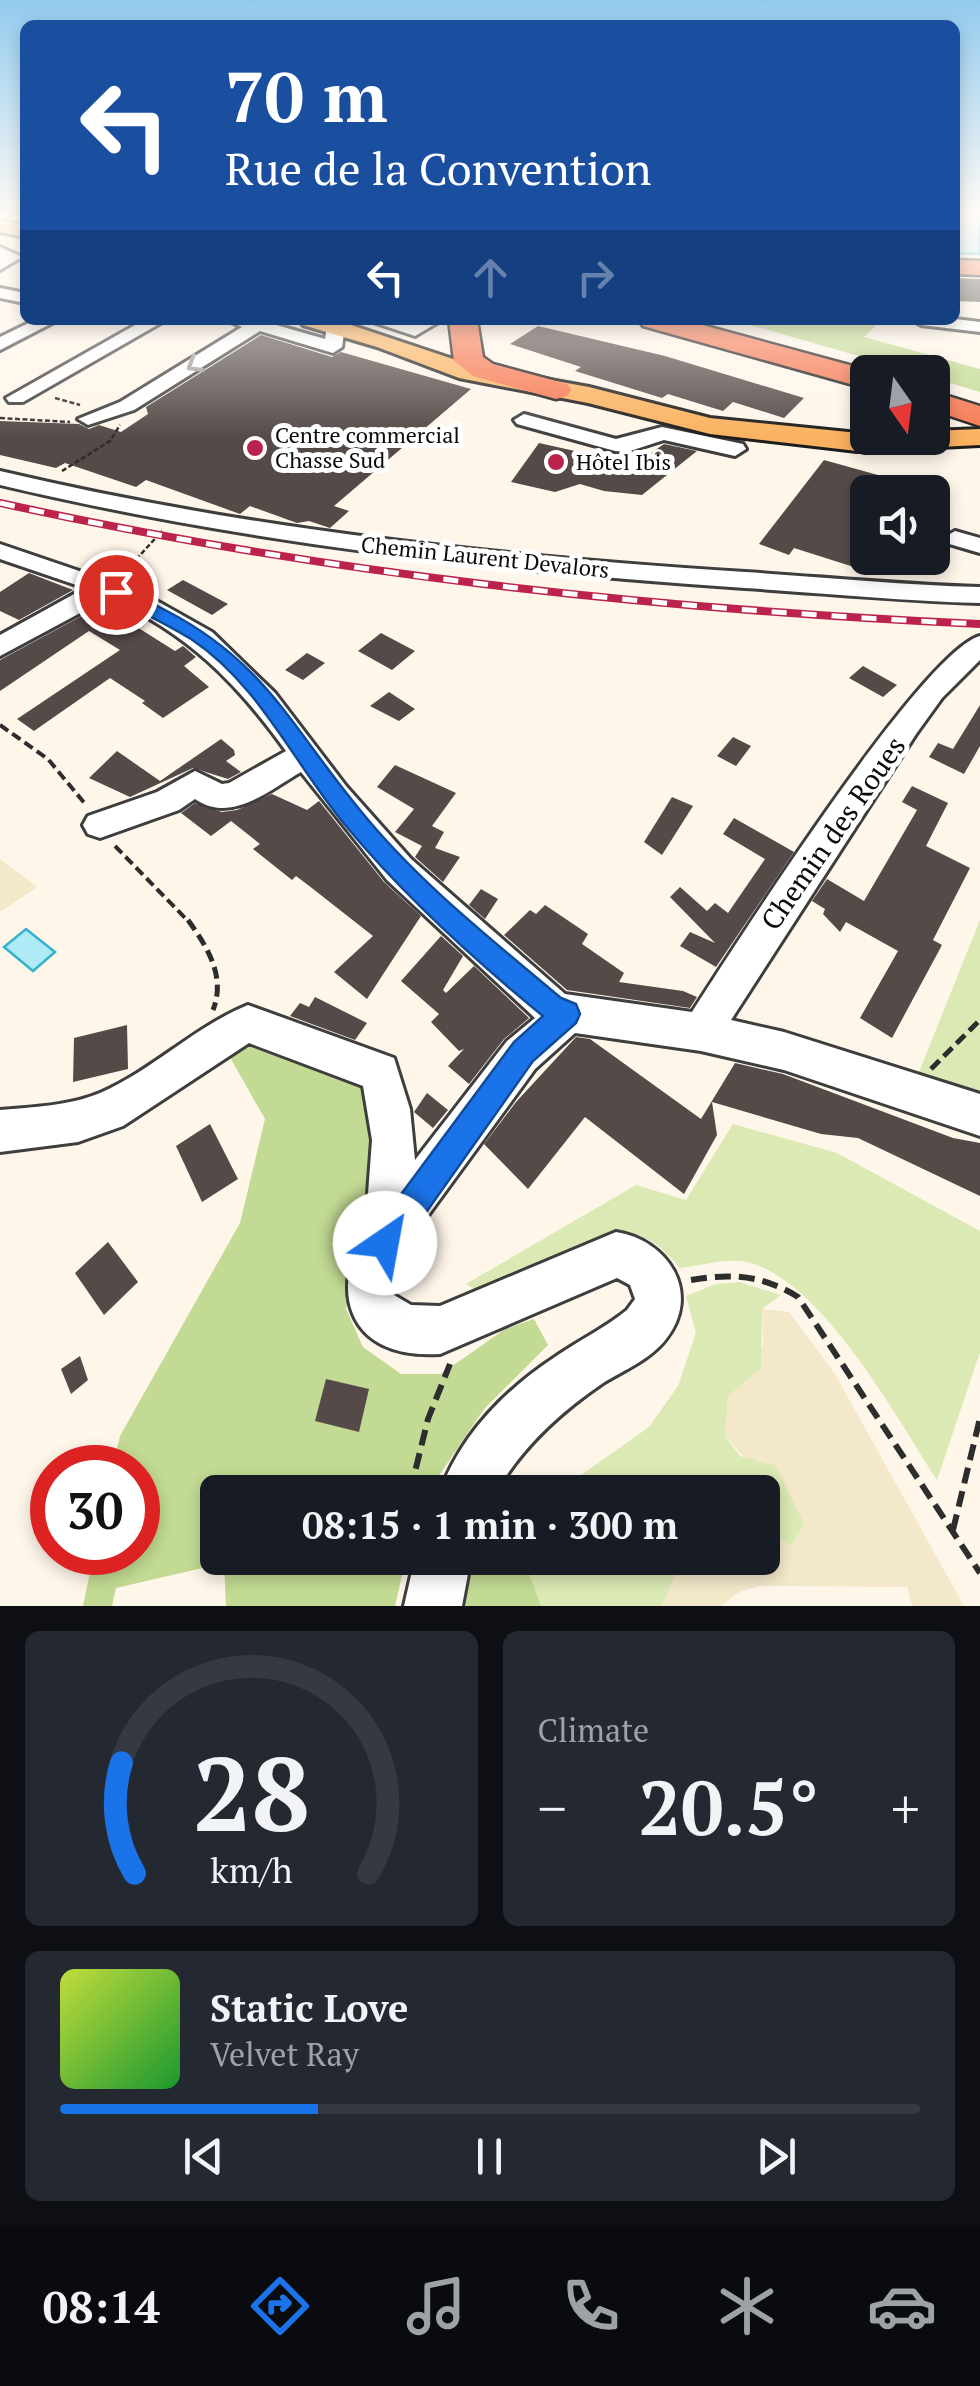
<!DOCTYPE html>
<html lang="en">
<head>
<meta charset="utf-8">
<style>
  :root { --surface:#171b24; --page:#242831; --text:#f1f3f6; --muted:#9ea1a6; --line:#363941; --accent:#1a73e8 }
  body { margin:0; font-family:"PT Serif",serif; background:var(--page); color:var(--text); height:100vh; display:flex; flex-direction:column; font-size:38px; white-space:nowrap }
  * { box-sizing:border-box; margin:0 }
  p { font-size:32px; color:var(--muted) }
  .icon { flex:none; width:55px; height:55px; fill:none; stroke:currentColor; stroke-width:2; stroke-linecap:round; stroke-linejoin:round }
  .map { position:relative; height:1606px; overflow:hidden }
  .details { display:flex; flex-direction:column; gap:25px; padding:25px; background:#0d0f14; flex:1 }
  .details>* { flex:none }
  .top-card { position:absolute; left:20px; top:20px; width:940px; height:305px; border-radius:15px; box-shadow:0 5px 15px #0003; background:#1a4fa0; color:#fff; overflow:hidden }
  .needle { width:65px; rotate:166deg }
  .buttons { position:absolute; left:850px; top:355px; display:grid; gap:20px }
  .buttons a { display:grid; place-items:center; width:100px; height:100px; border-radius:15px; background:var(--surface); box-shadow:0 5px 15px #0003; font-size:50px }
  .speed { position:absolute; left:30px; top:1445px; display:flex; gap:20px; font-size:50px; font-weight:700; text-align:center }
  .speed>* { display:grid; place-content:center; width:130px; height:130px; border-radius:50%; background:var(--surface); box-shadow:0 5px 15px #0003; line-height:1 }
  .speed .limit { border:15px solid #d22; background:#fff; color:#111 }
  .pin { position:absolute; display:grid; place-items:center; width:85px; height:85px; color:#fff; margin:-42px; border:5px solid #fff; border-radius:50%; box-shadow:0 2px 10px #0007 }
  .me { position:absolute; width:110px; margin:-55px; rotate:33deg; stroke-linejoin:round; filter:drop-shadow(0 0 8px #0008) }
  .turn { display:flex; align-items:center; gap:35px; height:210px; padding:0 40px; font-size:45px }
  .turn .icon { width:130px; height:130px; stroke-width:2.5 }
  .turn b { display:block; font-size:70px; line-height:85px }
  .lanes { display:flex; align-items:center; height:95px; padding:0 40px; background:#0003; justify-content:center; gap:50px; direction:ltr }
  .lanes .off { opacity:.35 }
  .big { font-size:75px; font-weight:800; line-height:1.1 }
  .details .widget { flex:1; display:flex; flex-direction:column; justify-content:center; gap:15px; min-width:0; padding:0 35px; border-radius:15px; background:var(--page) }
  .details .dial { align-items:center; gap:0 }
  .dial svg { height:260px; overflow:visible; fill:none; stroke:var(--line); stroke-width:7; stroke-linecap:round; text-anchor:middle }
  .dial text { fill:var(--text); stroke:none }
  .song { display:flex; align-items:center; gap:30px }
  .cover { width:120px; height:120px; border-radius:15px; background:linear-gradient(135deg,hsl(70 70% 55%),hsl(130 70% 35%)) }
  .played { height:10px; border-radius:5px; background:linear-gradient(90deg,var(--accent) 30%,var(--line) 30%) }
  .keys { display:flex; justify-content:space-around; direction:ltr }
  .heat { display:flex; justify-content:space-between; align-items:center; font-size:55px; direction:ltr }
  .details .tiles { flex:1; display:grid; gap:25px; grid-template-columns:1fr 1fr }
  .widget:last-child { grid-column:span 2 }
  .trip { position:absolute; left:200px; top:1475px; width:580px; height:100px; border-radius:15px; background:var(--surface); box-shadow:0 5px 15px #0003; font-weight:800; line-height:100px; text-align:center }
  .menu { display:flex; height:160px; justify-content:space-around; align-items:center; background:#090b0e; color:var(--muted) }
  .menu .icon { width:70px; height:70px }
  .menu .on { color:var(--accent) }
  .menu b { font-size:45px; color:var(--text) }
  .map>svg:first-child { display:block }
  .farmland { fill:#f4e8ca }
  .green { fill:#dbe9b4 }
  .forest { fill:#c2da93 }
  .water { fill:#aeebf6; stroke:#35b2ce; stroke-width:2.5 }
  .building { fill:#544a48 }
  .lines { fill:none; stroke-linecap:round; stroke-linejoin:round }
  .minor-casing { stroke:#3e3e3e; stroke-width:6 }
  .major-casing { stroke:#1c1c1c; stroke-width:6 }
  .highway-casing { stroke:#1c1c1c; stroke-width:5 }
  .path-far3 { stroke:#2d2d2d; stroke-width:2.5; stroke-dasharray:5 2.5; stroke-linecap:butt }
  .path-far2 { stroke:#2d2d2d; stroke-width:4; stroke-dasharray:10 5; stroke-linecap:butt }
  .path-far1 { stroke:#2d2d2d; stroke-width:5; stroke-dasharray:12 6; stroke-linecap:butt }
  .path { stroke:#2d2d2d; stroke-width:6; stroke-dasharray:16 8; stroke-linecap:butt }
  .minor { fill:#fff; fill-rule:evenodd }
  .major { fill:#fab25f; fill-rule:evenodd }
  .highway { fill:#f67851; fill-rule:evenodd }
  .rail-casing { stroke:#bc234c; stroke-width:8 }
  .rail { stroke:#fff; stroke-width:5; stroke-dasharray:15; stroke-linecap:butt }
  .oneway { stroke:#9d9d9d }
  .route { fill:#1a73e8; stroke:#114b97; stroke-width:2.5 }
  .poi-dot { fill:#bc234c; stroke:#fff; stroke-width:4 }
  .labels { text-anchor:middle; stroke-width:10; stroke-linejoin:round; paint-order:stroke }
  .far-poi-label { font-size:22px; fill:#0b0b0b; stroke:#fff; text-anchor:start }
  .far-street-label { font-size:22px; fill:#0b0b0b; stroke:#fff }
  .street-label { font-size:28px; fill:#0b0b0b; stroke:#fff }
</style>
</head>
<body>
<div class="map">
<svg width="980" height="1606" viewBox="0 0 980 1606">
  <rect width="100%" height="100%" fill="#fff6ea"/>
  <g class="farmland">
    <path d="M0,859L37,887L0,912Z"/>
    <path d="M762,1309L789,1312L835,1374L964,1606H912L907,1587L759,1586L739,1592L721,1606H662L682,1558H762L763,1529L791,1546L803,1524L725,1436L728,1396L763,1346Z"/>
  </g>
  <g class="green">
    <path d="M980,920V1099L915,1082Z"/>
    <path d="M733,1124L837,1153L980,1231V1352L937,1480C896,1417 818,1272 741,1261C722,1259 699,1266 680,1268C660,1245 648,1234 617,1232L478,1292L466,1284L636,1185L686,1200Z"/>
    <path d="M739,1282L781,1295L762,1309L761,1368L728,1396L725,1436L740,1456L776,1466L804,1524L791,1546L763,1529L762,1492H557L649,1427L678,1386L696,1333L686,1296L716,1284Z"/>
    <path d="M512,1558H682L662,1606H541L525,1562Z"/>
  </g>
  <g class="forest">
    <path d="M733,320H882L864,337L980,369V392L933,378L932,372H914Z"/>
    <path d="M250,1040L376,1081L383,1191L346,1309L363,1347L401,1374H441L505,1329L534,1319L548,1345L484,1409L428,1492H218V1558H406L395,1606H226L224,1563L116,1588L112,1606H83L94,1553L138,1552V1468L113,1467L120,1436L240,1223L265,1119L227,1052Z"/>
    <path d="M473,1558H512L525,1562L541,1606H460Z"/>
  </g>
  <g class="water">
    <path d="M955,214H980V254L955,253Z"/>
    <path d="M26,929L55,952L33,971L4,947Z"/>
  </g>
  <g class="building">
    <path d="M955,278L980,279V302L955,301Z"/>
    <path d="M538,326L665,356L804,398L784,418L733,402L723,411L668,394L662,398L575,371L581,367L510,344Z"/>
    <path d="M261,335L332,357L341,352L471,389L334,506L349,511L330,528L309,521L297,523L250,506L240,514L146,480L136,487L65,463L56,468L0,455V421L79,424L89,429L99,425L121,432L148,414L146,407Z"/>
    <path d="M539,443L584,453L577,465L613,474H621L664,444L697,451L642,495L604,491L580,484L555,492L511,482Z"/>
    <path d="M824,460L921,487L920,492H868V551L857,568L794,548L789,555L759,544Z"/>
    <path d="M29,573L73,590L19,620L0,611V592Z"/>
    <path d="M183,580L228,604L212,615L167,590Z"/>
    <path d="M102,605L175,651L183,646L196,657L184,666L209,687L163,718L142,703L145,701L110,678L34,731L17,719L120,650L89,631L0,691V660Z"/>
    <path d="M381,633L415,651L392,670L358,651Z"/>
    <path d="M307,653L325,663L303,680L285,670Z"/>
    <path d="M863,666L897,685L883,697L849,678Z"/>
    <path d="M389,692L415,709L399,721L370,706Z"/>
    <path d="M980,705V746L964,774L929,757L938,743L953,749Z"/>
    <path d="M733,737L751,746L736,766L717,756Z"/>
    <path d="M221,739L234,750L235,755L226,761L241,772L228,779L193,768L130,797L89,778L117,751L160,781Z"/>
    <path d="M395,765L456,793L432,826L444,832L435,848L460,857L443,882L415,857L422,846L395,832L414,809L377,787Z"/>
    <path d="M912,786L948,803L926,846L970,868L933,940L942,945L892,1038L860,1018L898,951L846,922L840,932L823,914L825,909L812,901L827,879L864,901L917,810L902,802Z"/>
    <path d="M272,794L307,810L319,801L384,882L421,916L367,999L334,972L373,936L308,885L296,876L292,880L253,849L260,844L231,821L211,836L181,813L195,803L222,812L237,810Z"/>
    <path d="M672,797L693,806L662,855L644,842Z"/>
    <path d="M734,818L794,852L716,967L680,946L690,932L715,943L670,897L680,887L707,911L715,903L728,913L765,859L723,834Z"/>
    <path d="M481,889L498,899L485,919L469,905Z"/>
    <path d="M545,905L588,934L582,944L624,973L619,982L683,991L697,997L690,1008L567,990L504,935L530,910L536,914Z"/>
    <path d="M441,936L463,956L443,990L446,993L474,966L529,1018L504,1039L469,1084L448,1066L464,1049L459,1051L431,1022L439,1014L401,981Z"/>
    <path d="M315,997L367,1023L355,1040L290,1016L300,1003L309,1007Z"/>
    <path d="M127,1025L128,1069L73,1082L74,1038Z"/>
    <path d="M576,1037L590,1039L701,1119L735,1063L783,1074L953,1138L980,1143V1196L858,1138L821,1134L712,1102L717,1135L684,1194L585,1117L528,1189L484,1144L516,1102Z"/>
    <path d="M427,1093L448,1110L433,1128L414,1112Z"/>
    <path d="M210,1124L238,1179L202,1202L176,1146Z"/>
    <path d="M108,1242L138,1282L104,1315L75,1273Z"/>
    <path d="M80,1356L88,1380L71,1394L61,1369Z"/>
    <path d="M326,1379L369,1389L359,1432L315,1421Z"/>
  </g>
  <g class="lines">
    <defs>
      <g id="minor">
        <path d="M0,214H12L0,220Z"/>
        <path d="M0,247L22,257L0,270Z"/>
        <path d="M0,288L25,293V303L0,298Z"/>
        <path d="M955,319L980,322V332L921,325L912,320Z"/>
        <path d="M35,320H58L0,350V337Z"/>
        <path d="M144,320H166L23,402H9L6,398Z"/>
        <path d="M227,320H259L325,339L327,327L336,322L345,327L342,347L333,353L260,331L134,410L88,425L78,419L120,402L242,327Z"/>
        <path d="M367,320L413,325L420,320H442L415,336Z"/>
        <path d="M524,414L616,439L662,427L743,444L746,449L735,456L664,440L627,452L615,451L517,424L514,420Z"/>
        <path d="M0,471C246,529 493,556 745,572C823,577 901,585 980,587V603C901,601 823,593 745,588C493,571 246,543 0,485Z"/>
        <path d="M955,531L980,538V553L946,543L943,538Z"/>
        <path d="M0,544L141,592L212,632L275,693L346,786L411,859L565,994L692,1012C734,947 922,652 980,636V660L942,698L916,734L731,1020L784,1032L980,1094V1136L784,1070L701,1051L575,1033L535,1069L418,1229L397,1262L394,1295L411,1305L440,1306L616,1232C668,1240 702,1293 666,1339C651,1359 624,1370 603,1383C559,1413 522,1447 496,1492H440C461,1435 505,1390 555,1357C578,1341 605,1328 627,1310L635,1299L630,1285L617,1278L440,1354C346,1360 326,1289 371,1218L367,1207L372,1140L363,1086L249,1043L123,1126L78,1142L0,1152V1110C33,1107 69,1106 100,1093C153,1070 194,1027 248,1005L394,1058L410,1109L415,1160L507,1041L535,1018L387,880L301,772C268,791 231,824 195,799L179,810L100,838L88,834L83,825L88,816L157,792L195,771L222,784L229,783L286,751C237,683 186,631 108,598L0,656V635L85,588L0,559Z"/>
        <path d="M415,1558H471L462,1606H404Z"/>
      </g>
      <g id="major">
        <path d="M0,220L25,225V237L0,232Z"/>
        <path d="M299,320H336L474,366L589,387L710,418L868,434V438H932V431L980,429V445L857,451L710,434L588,403L459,378L377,347L303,325Z"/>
      </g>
      <g id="highway">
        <path d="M955,260L980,261V275L955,274Z"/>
        <path d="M449,320H477L483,357L493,364L567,384L571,390L567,396L556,399L473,376L454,361Z"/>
        <path d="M639,320H684L875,372H868V389L643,326Z"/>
        <path d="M932,391L980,406V426L932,410Z"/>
      </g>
    </defs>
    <use href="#minor" class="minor-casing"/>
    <use href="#major" class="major-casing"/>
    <use href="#highway" class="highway-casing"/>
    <g class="path-far3">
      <path d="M55,398L80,405"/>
      <path d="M0,418L70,422"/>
      <path d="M62,471L110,441L120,425"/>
      <path d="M911,486L931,492"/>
      <path d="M932,493L937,494L932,502"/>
      <path d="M897,572L901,558"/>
      <path d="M121,576L162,531"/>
    </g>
    <g class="path-far2">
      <path d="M0,725L48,759L86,805"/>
      <path d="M115,846L190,923"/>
    </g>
    <g class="path-far1">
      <path d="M188,920C208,948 226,977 213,1010"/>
      <path d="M931,1069L980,1020"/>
    </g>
    <g class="path">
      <path d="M691,1280C731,1273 763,1275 798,1297L980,1573"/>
      <path d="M410,1492L428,1419L450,1364"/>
      <path d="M953,1530L980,1418"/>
    </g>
    <use href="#minor" class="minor"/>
    <use href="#major" class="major"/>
    <use href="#highway" class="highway"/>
    <defs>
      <path id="rail" d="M0,503C324,574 649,609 980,624"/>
    </defs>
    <use href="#rail" class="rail-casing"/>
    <use href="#rail" class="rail"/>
  </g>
  <defs><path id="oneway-chevron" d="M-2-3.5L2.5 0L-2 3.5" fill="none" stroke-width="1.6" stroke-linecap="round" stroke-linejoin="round" transform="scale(2.5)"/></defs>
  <use class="oneway" href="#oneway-chevron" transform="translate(194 365) rotate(149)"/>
  <linearGradient id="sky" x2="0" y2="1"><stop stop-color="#91caee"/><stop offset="0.49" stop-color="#fffbf6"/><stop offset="1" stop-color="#fffbf6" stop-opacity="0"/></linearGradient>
  <rect width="980" height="438" fill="url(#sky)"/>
  <path class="route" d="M116,586C133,591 149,602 165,610C266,662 291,727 360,810C418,882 491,939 561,998L576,1004L580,1014L576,1023L533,1061L396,1255L385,1259L373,1255L369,1243L373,1232L514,1042L543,1016C472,958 404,896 346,826C294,764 260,685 191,639C165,623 137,610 110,596L107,592Z"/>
  <g class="poi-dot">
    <circle cx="255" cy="448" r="10"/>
    <circle cx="556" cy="462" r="10"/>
  </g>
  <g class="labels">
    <g class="far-poi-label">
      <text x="275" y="443">Centre commercial<tspan x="275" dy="25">Chasse Sud</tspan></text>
      <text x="576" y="470">Hôtel Ibis</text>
    </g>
    <g class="far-street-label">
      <text transform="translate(485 557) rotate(6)" y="8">Chemin Laurent Devalors</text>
    </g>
    <g class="street-label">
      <text transform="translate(833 833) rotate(-55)" y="10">Chemin des Roues</text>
    </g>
  </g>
</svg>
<div class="buttons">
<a><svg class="needle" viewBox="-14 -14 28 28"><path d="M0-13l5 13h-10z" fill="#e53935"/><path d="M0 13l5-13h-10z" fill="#9ea1a6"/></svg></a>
<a><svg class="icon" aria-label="sound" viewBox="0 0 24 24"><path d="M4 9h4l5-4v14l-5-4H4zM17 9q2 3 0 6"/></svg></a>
</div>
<div class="speed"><div class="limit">30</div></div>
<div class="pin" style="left:116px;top:592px;background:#d93025"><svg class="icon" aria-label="arrive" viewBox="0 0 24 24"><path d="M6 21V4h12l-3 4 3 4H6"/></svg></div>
<svg class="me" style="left:385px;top:1243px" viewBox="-20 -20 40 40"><circle r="19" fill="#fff"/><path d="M0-13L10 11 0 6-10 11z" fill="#1a73e8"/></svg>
<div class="trip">08:15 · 1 min · 300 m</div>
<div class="top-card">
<div class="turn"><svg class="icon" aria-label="left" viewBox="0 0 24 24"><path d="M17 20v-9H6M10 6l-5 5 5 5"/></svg><div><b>70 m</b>Rue de la Convention</div></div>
<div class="lanes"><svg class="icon" aria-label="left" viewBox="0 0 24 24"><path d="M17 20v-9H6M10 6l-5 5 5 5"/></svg><svg class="icon off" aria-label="ahead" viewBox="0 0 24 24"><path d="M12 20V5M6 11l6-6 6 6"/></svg><svg class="icon off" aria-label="right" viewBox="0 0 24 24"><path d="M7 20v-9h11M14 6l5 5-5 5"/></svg></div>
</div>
</div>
<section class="details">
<div class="tiles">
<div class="widget dial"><svg viewBox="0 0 100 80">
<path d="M14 69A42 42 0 1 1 86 69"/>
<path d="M14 69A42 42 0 0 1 10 35" stroke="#1a73e8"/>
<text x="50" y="56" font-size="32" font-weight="700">28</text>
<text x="50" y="72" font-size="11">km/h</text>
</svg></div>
<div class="widget"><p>Climate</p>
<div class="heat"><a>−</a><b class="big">20.5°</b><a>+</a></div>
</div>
<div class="widget">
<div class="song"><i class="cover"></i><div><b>Static Love</b><p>Velvet Ray</p></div></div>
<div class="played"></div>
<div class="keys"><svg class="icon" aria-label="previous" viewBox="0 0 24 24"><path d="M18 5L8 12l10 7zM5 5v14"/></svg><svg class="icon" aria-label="pause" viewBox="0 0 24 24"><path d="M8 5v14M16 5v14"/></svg><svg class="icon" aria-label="next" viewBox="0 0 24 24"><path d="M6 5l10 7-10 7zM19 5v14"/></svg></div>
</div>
</div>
</section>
<nav class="menu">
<b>08:14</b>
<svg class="icon on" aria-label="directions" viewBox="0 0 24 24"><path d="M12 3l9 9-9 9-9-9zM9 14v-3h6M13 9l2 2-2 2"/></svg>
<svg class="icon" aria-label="music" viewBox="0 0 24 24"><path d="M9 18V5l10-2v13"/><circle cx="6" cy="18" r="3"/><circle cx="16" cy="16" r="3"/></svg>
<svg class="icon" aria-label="phone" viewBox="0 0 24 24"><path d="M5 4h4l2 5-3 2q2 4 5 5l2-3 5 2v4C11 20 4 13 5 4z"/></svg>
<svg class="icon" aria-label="climate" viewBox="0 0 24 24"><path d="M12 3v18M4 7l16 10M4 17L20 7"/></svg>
<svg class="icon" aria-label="car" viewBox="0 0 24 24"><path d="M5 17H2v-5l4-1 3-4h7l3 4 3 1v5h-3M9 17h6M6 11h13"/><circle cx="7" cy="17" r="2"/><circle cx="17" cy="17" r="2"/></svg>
</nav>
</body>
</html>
